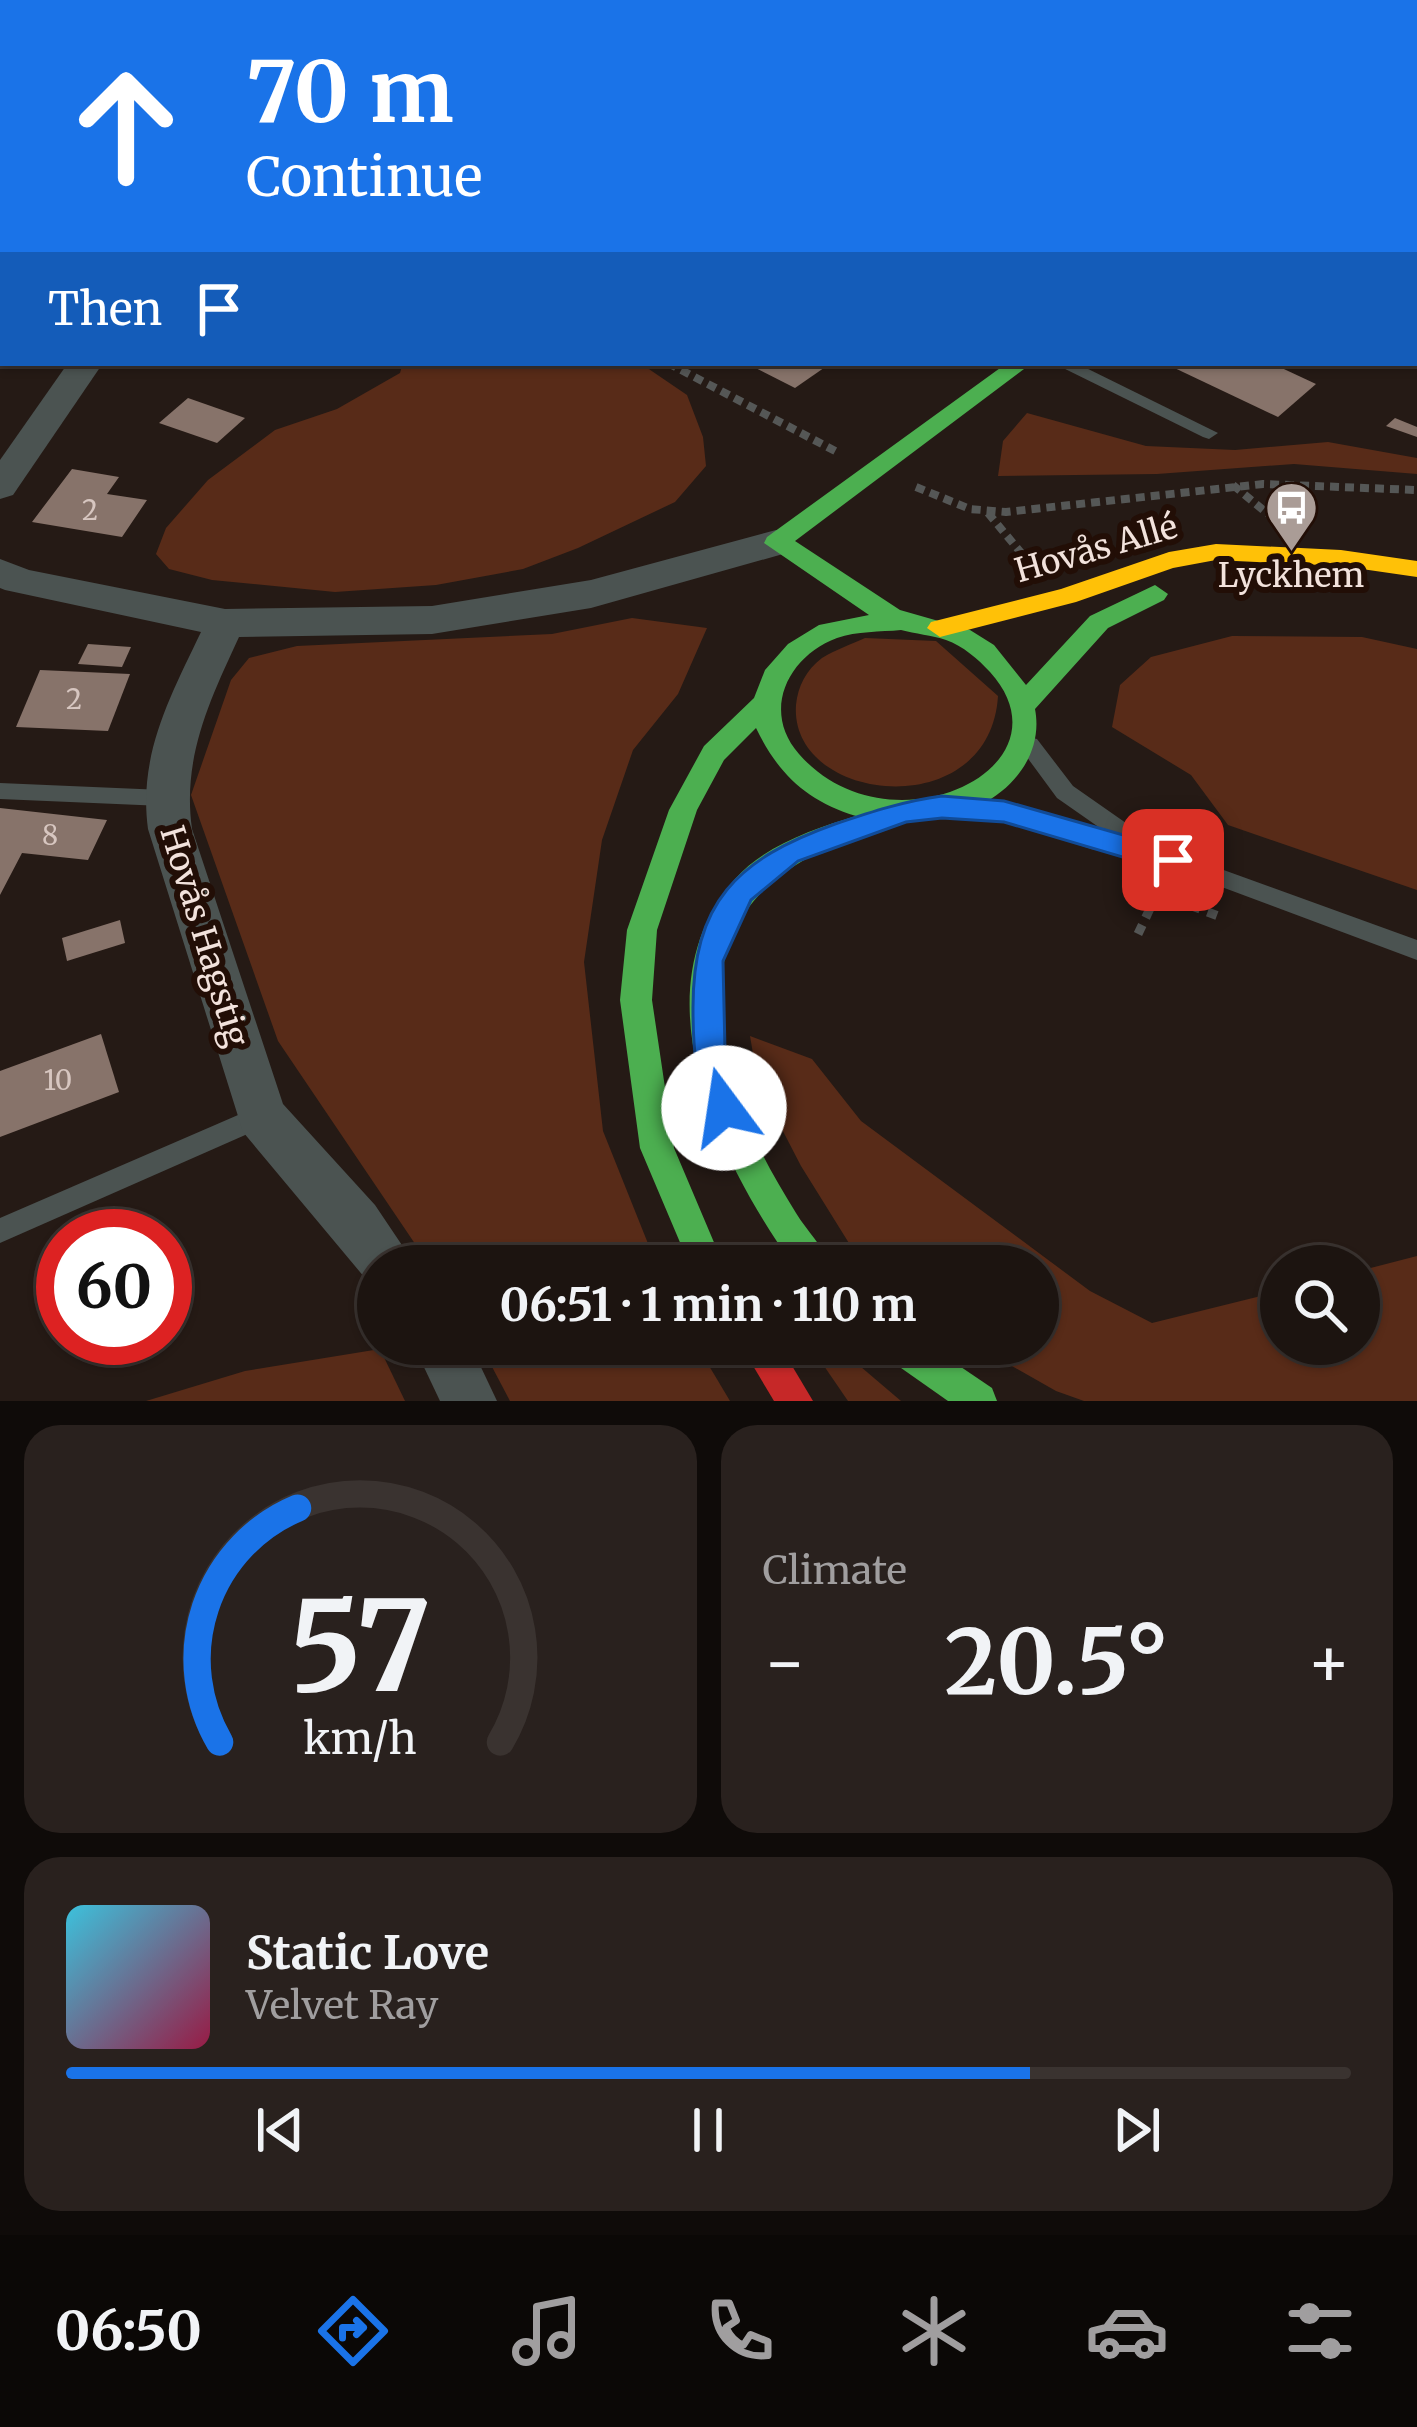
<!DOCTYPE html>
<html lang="en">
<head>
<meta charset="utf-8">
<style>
  :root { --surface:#1c1410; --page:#29211e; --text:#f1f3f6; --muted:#a09e9f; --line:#3a3330; --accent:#1a73e8 }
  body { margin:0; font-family:Merriweather,serif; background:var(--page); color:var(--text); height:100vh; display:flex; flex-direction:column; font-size:45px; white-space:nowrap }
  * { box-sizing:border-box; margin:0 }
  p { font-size:39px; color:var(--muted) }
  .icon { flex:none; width:66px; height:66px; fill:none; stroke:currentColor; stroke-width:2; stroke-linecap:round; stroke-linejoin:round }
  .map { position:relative; height:1401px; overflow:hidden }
  .sheet { display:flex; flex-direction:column; gap:24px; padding:24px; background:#0f0b09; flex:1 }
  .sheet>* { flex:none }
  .guide { position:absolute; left:0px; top:0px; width:1419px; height:366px; box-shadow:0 3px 9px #0004,0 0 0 3px var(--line); background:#1a73e8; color:#fff; overflow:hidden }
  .buttons { position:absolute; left:1260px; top:1245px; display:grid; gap:24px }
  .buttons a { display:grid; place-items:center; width:120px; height:120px; border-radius:50%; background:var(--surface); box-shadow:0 3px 9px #0004,0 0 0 3px var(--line); font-size:60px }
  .speed { position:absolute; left:36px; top:1209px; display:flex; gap:24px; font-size:60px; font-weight:700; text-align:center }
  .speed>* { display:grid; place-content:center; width:156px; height:156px; border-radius:50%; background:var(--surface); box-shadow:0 3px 9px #0004,0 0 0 3px var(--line); line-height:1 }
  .speed .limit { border:18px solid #d22; background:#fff; color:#111 }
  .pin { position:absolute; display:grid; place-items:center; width:102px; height:102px; color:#fff; margin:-51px; border-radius:24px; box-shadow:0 6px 18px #0006 }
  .me { position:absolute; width:132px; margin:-66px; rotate:346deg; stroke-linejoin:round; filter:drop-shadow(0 0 9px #0008) }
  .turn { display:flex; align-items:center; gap:42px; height:252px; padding:0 48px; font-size:54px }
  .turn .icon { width:156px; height:156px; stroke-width:2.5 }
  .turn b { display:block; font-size:84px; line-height:102px }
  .then { display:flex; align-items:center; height:114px; padding:0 48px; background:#0003; gap:24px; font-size:45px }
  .big { font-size:90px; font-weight:700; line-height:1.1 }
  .sheet .card { flex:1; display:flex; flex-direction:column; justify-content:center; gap:18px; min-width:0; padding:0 42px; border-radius:36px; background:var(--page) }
  .sheet .dial { align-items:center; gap:0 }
  .dial svg { height:312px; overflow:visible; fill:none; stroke:var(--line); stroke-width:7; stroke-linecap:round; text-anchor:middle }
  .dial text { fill:var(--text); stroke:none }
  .song { display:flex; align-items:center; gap:36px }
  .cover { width:144px; height:144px; border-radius:18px; background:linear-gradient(135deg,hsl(190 70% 55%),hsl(340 70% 35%)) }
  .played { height:12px; border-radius:6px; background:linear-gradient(90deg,var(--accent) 75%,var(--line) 75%) }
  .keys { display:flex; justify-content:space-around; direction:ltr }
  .heat { display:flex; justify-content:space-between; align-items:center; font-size:66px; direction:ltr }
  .sheet .tiles { flex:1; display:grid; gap:24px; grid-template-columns:1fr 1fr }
  .card:last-child { grid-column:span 2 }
  .trip { position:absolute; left:357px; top:1245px; width:702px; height:120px; border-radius:60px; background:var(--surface); box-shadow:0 3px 9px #0004,0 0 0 3px var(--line); font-weight:700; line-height:120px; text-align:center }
  .tab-bar { display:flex; height:192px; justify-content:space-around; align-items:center; background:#0b0806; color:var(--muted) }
  .tab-bar .icon { width:84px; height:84px }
  .tab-bar .current { color:var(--accent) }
  .tab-bar b { font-size:54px; color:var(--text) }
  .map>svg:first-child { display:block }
  .green { fill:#582b18 }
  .building { fill:#87736a }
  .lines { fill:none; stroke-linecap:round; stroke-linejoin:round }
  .path-far2 { stroke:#555756; stroke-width:6; stroke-dasharray:6 4.5; stroke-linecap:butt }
  .path-far1 { stroke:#555756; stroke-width:8; stroke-dasharray:9 6; stroke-linecap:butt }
  .path { stroke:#555756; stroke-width:9; stroke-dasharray:10 8; stroke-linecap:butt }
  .lane { fill:#4b5351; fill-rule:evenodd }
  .street { fill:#4b5351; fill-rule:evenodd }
  .fast { fill:#4caf50; fill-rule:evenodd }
  .slow { fill:#ffc107; fill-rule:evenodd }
  .jam { fill:#c62828; fill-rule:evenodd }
  .route { fill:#1a73e8; stroke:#114b97; stroke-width:3 }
  .labels { text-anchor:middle; stroke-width:12; stroke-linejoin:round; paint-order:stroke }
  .number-label { font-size:27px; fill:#d7c6c0 }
  .street-label { font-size:33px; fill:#f2e2dc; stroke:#220e06 }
  .poi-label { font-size:33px; fill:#f2e2dc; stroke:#220e06 }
</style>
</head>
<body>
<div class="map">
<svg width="1417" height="1401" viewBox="0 0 1417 1401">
  <rect width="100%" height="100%" fill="#251a15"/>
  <g class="green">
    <path d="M403,363H640L687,395L703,437L706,466L675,502L578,548L523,569L436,585L335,592L212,580L169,569L156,554L166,528L208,480L275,430L337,409L400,373Z"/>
    <path d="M1027,413L1146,446L1235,450L1328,442L1417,458V474L1294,464L1157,474L998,476L1003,441Z"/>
    <path d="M632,618L707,628L678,694L633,750L602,840L584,962L603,1131L657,1266H430L278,1041L191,795L231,680L249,658L297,646L552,634Z"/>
    <path d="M1232,636L1362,637L1417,649V890L1228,825L1191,775L1112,727L1120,685L1151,657Z"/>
    <path d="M865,638L936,641L998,696C990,826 789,804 796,705C798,686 806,670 822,658C835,650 852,644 865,638Z"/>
    <path d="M750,1036L812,1059L861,1121L1090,1291L1152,1323L1281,1291V1344H1359V1271L1417,1256V1401H1084L1056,1391L973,1344H1038V1266H874L852,1248L801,1166L758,1083Z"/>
    <path d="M480,1344H696L730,1401H510Z"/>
    <path d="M809,1344H834L901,1401H848Z"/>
    <path d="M380,1349L405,1401H146L245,1371Z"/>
  </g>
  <g class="building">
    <path d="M746,363H831L795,388Z"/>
    <path d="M1164,363H1271L1316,384L1278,417Z"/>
    <path d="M188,398L245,418L217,443L159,423Z"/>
    <path d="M1395,418L1417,427V437L1386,426Z"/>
    <path d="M72,469L119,477L107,494L147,500L122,537L32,522Z"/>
    <path d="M88,644L131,647L122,667L78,664Z"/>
    <path d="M40,670L130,674L108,731L16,727Z"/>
    <path d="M0,808L107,820L88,860L22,853L0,895Z"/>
    <path d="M120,920L125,943L67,961L62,938Z"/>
    <path d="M101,1034L119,1092L0,1137V1071Z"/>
    <path d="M77,1338H138L82,1360Z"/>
  </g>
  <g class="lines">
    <g class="path-far2">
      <path d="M426,0L430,3"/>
      <path d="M471,0L483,3"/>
    </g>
    <g class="path-far1">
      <path d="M668,363L837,452"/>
      <path d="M1233,485L1268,514"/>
      <path d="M916,487L970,509L1006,512L1263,484L1417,490"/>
      <path d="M988,513L1032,566"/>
    </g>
    <g class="path">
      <path d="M1157,893L1221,917"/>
      <path d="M1138,934L1163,881"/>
    </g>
    <g class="lane">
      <path d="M173,0H192L189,3H171Z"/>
      <path d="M354,0H372L370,3H352Z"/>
      <path d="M534,0H552L550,3H532Z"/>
      <path d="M715,0H734L731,3H713Z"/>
      <rect x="1416" y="67" width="1" height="8"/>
      <path d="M1053,363H1076L1218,433L1209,439L1203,437Z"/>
      <path d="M1029,737L1037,739L1073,786L1146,837L1149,843L1417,940V960L1152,861L1091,849L1004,820L964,815L961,809L964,803C1007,793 1067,826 1110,835L1057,798L1018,745L1021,739Z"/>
      <path d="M0,783L163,790L171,792L174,798L171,804L163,806L0,799Z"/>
      <path d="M261,1105L270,1108L274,1116L270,1124L0,1243V1218Z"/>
    </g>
    <g class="street">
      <path d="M869,0H899L902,3H872Z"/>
      <path d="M0,232L3,233V254L0,253Z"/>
      <path d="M68,363H103L13,495L0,499V460Z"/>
      <path d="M776,530L790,534L795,543L790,552L591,608L432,634L239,637C210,700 182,757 192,829L283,1104L375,1205L416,1266H378V1287L370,1284L243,1132L148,829C138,755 170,697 201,632L5,590L0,588V559L29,570L225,609L432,606L591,580Z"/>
      <path d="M413,1344H470L497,1401H440Z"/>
    </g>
    <g class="fast">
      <path d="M1007,363H1032L795,541L900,610L970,630L994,645L1026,685L1090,616L1155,585L1168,594L1164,600L1108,628L1035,709C1043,750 1017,787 980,805C954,817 927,817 900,824C759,859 690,931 733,1080C746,1128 770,1171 796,1213C807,1231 823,1246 831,1266H794C719,1162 636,992 735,879C765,845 814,829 856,816C807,801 778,774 756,728L724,760L697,810L657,930L652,1000L674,1148L724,1266H690L640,1148L620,1000L627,930L669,810L704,746L754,698L765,670L788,644L819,625L869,615L764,543L767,537ZM901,630C915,634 932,635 946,640C963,646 978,659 990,672C1077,768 889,857 799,754C761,711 788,656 837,638C857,631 880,632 901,630Z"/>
      <path d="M879,1344H927L992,1388L997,1401H948L884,1356Z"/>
    </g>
    <path class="slow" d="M1216,544L1341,550L1417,561V577L1341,566L1216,560L1173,568L1076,602L940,637L927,628L931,622L1061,589L1169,552Z"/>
    <g class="jam">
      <rect x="1416" y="157" width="1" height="12"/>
      <path d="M740,1344H779L813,1401H774Z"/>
    </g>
  </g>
  <path class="route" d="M942,796L1004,801L1183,852L1188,860L1183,868L1173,872L1004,822L942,818L906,822L798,861L751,900L723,961L725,1050L740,1108L736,1119L724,1123L712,1119C696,1085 693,1047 693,1011C692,902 737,859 835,824C871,812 904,801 942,796Z"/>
  <defs>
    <symbol id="bus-pin" viewBox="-11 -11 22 30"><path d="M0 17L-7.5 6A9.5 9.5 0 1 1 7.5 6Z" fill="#aa9c96" stroke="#220e06"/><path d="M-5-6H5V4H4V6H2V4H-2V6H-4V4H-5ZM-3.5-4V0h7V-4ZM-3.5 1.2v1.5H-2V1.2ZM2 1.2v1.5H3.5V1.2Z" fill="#fff"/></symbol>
  </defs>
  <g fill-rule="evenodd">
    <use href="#bus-pin" x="1262" y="478" width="59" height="81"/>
  </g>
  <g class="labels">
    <g class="number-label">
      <text x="90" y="520">2</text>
      <text x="74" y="709">2</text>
      <text x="50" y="845">8</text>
      <text x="58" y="1090">10</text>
    </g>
    <g class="street-label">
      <text transform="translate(1096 548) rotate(-16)" y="12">Hovås Allé</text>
      <text transform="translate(205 936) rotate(73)" y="12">Hovås Hagstig</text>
    </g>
    <g class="poi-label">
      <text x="1291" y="587">Lyckhem</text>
    </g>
  </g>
</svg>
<div class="buttons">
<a><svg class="icon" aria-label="search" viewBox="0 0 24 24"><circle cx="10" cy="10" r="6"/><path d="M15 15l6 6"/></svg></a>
</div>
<div class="speed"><div class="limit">60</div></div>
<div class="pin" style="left:1173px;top:860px;background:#d93025"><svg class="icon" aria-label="arrive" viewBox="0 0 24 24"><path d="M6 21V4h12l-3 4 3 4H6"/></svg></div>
<svg class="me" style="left:724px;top:1108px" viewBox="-20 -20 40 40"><circle r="19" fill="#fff"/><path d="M0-13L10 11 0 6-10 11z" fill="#1a73e8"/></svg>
<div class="trip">06:51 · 1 min · 110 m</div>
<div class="guide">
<div class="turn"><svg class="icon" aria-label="ahead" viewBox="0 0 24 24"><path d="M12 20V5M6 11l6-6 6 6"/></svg><div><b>70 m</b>Continue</div></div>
<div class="then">Then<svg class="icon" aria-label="arrive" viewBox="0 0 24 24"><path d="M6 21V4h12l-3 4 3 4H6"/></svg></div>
</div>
</div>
<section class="sheet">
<div class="tiles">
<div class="card dial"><svg viewBox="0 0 100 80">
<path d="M14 69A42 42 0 1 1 86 69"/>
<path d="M14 69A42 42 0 0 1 34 9" stroke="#1a73e8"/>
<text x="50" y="56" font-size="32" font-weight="700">57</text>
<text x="50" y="72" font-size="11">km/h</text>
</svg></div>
<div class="card"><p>Climate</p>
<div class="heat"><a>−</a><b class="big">20.5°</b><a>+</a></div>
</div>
<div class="card">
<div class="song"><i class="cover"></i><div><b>Static Love</b><p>Velvet Ray</p></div></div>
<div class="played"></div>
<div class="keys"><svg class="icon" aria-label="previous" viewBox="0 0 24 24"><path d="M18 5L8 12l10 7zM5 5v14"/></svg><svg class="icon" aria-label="pause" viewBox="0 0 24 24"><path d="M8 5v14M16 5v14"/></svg><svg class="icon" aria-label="next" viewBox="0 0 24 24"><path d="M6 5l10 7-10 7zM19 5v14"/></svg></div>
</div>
</div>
</section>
<nav class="tab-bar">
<b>06:50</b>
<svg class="icon current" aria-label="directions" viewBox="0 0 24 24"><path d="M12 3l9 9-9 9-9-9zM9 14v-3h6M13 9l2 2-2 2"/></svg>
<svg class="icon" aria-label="music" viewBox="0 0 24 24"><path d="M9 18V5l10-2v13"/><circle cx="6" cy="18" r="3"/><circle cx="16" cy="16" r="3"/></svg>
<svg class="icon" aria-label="phone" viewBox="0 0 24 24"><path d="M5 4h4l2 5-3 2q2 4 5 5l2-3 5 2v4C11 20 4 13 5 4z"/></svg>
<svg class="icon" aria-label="climate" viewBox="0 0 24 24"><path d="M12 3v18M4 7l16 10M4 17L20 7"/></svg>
<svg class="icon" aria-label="car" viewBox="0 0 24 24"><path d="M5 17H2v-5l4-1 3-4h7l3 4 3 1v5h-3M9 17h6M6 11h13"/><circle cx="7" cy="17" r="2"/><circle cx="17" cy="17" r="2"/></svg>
<svg class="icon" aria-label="filters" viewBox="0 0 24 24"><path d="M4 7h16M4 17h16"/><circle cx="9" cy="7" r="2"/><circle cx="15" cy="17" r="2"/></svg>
</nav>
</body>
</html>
